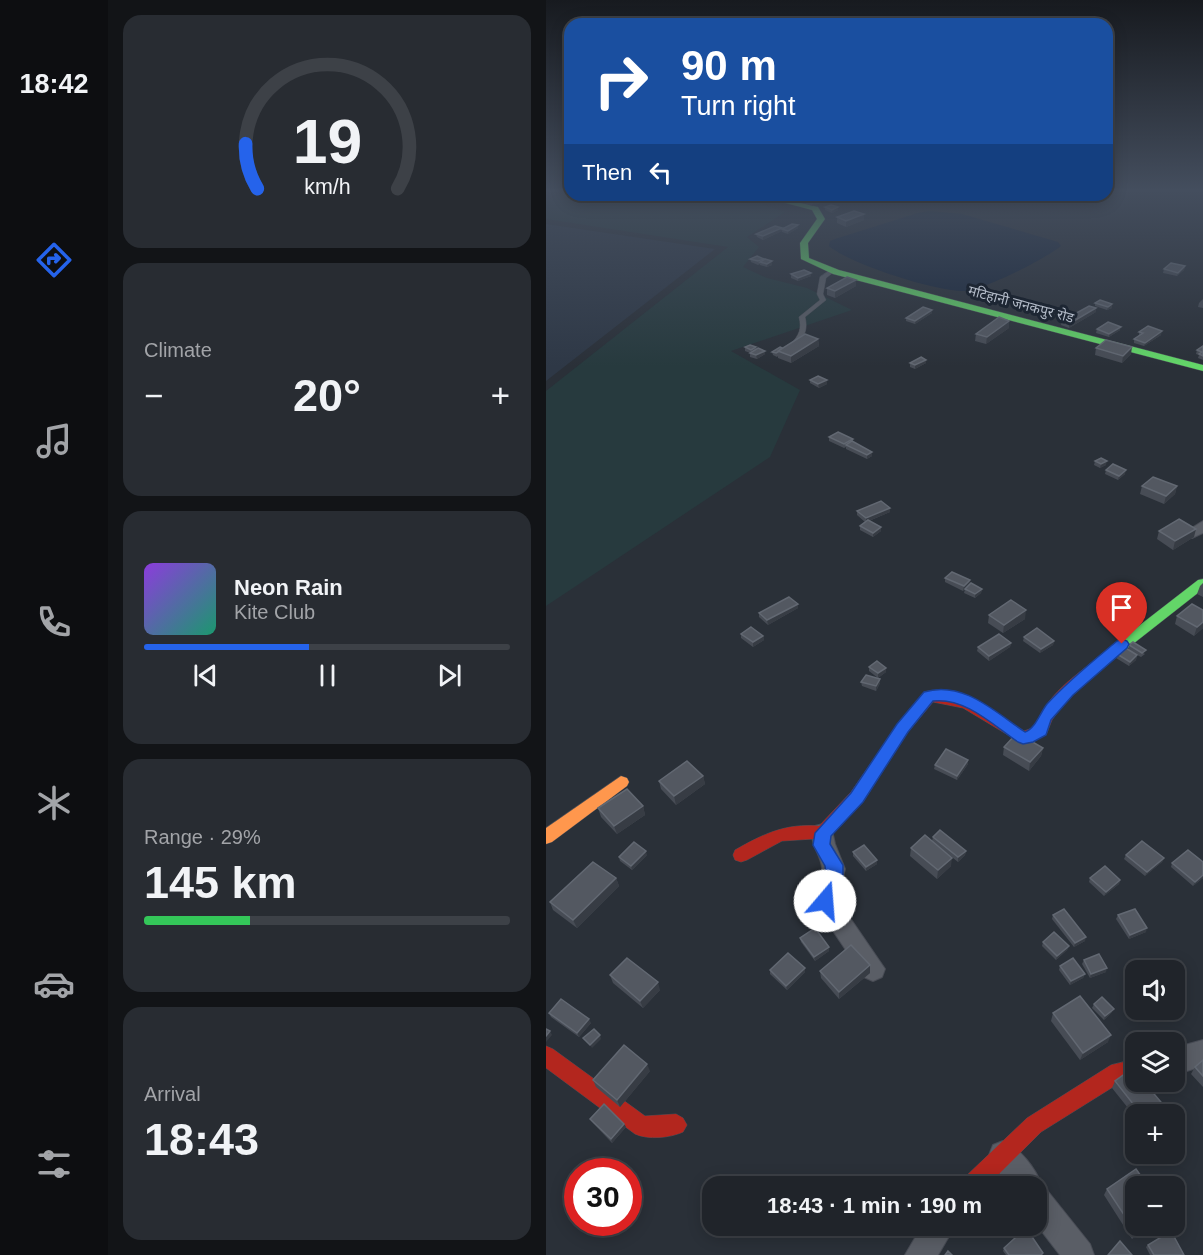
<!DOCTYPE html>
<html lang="en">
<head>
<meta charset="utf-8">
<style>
  :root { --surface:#20242a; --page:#282c32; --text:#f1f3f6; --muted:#a2a4a8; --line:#3d4147; --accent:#2563eb }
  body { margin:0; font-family:Helvetica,"Noto Sans Devanagari",sans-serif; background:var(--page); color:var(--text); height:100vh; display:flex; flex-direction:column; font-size:22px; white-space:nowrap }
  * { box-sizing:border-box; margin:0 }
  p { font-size:20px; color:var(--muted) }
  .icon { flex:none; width:33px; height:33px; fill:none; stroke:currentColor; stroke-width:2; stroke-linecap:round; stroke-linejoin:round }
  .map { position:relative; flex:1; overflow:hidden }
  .sheet { display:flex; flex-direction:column; gap:15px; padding:15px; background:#121417; width:438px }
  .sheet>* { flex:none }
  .guide { position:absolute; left:18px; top:18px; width:549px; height:183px; border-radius:18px; box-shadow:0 3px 15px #0003,0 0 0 2px var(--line); background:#1a4fa0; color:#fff; overflow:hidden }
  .fabs { position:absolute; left:579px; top:960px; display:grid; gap:12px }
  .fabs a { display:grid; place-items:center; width:60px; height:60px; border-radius:12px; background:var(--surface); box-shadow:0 3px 15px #0003,0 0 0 2px var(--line); font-size:30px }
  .speed { position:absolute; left:18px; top:1158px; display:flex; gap:12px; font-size:30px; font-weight:700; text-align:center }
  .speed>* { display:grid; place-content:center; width:78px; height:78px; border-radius:50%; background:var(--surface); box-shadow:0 3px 15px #0003,0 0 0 2px var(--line); line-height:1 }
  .speed .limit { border:9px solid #d22; background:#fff; color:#111 }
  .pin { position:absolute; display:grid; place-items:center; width:51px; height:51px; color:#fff; margin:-62px -26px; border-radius:50% 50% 50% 0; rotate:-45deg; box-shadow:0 0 6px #0007 }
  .pin .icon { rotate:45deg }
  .me { position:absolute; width:66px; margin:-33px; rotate:18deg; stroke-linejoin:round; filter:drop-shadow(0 0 4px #0008) }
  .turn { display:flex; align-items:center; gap:21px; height:126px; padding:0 18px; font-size:27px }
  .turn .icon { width:78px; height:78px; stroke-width:2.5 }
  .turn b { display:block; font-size:42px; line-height:51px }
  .then { display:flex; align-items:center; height:57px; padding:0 18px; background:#0003; gap:12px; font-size:22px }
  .big { font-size:45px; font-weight:600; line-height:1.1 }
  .sheet .tile { flex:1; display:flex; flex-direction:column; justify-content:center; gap:9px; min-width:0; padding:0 21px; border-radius:18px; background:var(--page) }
  .sheet .dial { align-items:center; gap:0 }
  .dial svg { height:156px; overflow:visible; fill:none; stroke:var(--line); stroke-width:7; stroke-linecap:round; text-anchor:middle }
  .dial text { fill:var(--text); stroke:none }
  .song { display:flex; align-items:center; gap:18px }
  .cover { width:72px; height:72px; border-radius:9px; background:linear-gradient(135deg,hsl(270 70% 55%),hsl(160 70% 35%)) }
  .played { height:6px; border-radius:3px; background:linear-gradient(90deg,var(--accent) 45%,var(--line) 45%) }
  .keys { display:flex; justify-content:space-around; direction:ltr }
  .heat { display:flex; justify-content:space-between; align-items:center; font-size:33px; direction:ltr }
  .charge { height:9px; border-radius:4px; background:linear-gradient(90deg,#34c759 29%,var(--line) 0) }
  .trip { position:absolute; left:156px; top:1176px; width:345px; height:60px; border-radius:18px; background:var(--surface); box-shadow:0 3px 15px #0003,0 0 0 2px var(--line); font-weight:600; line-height:60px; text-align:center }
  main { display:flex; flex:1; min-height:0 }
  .tab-bar { display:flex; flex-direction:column; width:108px; justify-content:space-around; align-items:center; background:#0d0e11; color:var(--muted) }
  .tab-bar .icon { width:42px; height:42px }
  .tab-bar .current { color:var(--accent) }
  .tab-bar b { font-size:27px; color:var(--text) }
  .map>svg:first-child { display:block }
  .airport { fill:#2e3846 }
  .green { fill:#273a3e }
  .water { fill:#19273c }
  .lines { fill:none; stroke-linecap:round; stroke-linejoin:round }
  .lane-casing { stroke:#484c55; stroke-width:1 }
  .street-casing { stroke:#484c55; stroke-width:2 }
  .fast-casing { stroke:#484c55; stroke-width:1 }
  .slow-casing { stroke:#484c55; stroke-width:1 }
  .jam-casing { stroke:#484c55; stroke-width:1 }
  .lane { fill:#5a5e66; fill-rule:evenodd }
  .street { fill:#5a5e66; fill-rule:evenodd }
  .fast { fill:#63d668; fill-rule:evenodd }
  .slow { fill:#ff974d; fill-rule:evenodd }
  .jam { fill:#b3261e; fill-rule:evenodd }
  .wall { fill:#474c55 }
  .shaded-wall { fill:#373c44 }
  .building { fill:#535861; stroke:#626872; stroke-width:1.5 }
  .route { fill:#2563eb; stroke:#184099; stroke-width:1.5 }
  .labels { text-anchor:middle; stroke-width:6; stroke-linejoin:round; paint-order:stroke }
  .far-street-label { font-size:14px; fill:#b4bcc9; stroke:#1d2633 }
</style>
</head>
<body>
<main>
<nav class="tab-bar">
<b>18:42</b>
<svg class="icon current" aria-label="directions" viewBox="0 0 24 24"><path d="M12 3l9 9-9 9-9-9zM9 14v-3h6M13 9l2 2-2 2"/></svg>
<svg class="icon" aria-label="music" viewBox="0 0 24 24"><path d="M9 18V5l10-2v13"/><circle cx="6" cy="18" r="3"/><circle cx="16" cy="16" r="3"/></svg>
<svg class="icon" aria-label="phone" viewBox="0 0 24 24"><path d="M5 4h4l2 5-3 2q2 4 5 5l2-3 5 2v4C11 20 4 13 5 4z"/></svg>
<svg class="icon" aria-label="climate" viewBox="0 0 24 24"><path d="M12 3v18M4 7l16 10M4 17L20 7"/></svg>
<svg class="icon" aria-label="car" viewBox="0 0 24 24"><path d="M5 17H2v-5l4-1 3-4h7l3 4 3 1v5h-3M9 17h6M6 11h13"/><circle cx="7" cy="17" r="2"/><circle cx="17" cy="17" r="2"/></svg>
<svg class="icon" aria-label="filters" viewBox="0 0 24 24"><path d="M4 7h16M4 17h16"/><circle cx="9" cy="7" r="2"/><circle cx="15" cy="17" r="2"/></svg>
</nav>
<section class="sheet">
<div class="tile dial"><svg viewBox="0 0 100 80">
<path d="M14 69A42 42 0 1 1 86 69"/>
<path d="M14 69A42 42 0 0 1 8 46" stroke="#2563eb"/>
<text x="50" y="56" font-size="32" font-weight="700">19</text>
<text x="50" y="72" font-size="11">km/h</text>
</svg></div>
<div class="tile"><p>Climate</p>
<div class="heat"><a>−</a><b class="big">20°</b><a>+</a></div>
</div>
<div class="tile">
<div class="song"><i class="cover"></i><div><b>Neon Rain</b><p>Kite Club</p></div></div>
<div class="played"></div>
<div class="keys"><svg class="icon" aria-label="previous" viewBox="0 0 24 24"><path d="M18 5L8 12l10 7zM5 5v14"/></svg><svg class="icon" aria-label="pause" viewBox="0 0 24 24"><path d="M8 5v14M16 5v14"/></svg><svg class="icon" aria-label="next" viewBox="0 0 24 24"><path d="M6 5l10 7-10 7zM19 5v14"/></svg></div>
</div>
<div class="tile"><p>Range · 29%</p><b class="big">145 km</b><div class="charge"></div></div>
<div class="tile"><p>Arrival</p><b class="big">18:43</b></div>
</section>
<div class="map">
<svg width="657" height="1255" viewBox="0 0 657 1255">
  <rect width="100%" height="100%" fill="#2a3038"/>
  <path class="airport" d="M0,224L169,249L0,381Z"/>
  <path class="green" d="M24,192V195H190L239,212L201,237L213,247L197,267L221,278L261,288L306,310L185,351L254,390L224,457L0,606V391L182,247L0,219V200Z"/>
  <path class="water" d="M383,211L416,214L512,242L515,246C499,259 438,290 418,291C391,292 304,264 283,246L284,241L289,239L372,213Z"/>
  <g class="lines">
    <defs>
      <path id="lane" d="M284,270L289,271L280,278L277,294L280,300L259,317C262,329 259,336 250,345H246L245,344C253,335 256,329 253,317L274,300L271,294L274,277Z"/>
      <g id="street">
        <path d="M657,521V533L646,538L640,536L638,533Z"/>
        <path d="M277,824L285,826L289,844L299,869L291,899L339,969L336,977L327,981L318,977L267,901C269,890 277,880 276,868C275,852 261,844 269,826Z"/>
        <path d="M657,1040V1066L628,1075V1048Z"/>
        <path d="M457,1141C474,1148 490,1169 496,1186L500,1189L544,1244L548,1255H514L490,1224V1186H463L447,1165L443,1155L447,1145Z"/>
        <path d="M376,1226H409L392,1255H359Z"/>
      </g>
      <g id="fast">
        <path d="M209,195H220L272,207L279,219L262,243L263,258L293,270L657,365V371L287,274L255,259L254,243L271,219L266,210Z"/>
        <path d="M657,579V589L564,662H554L552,659L554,656L652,580Z"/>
      </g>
      <path id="slow" d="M75,776L81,778L83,782L81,786L6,842L0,844V828Z"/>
      <g id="jam">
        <path d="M559,654L564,656L566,659L564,662L517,704L506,720L500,735L477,744L417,708L387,702L362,732L317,802L283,838L236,841L201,860L195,862L189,860L187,855L189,850C217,834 240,823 273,826L305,792L352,724L378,692C411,682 452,715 478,731L489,727C500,695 529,676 554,656Z"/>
        <path d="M0,1046L7,1049L99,1116L130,1114L137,1118L141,1125L137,1132C124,1138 102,1140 89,1134L0,1068Z"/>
        <path d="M590,1059V1079L575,1082L495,1132L441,1186H415L418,1178L481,1118L565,1065Z"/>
      </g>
    </defs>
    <use href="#lane" class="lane-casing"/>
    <use href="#street" class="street-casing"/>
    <use href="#fast" class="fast-casing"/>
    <use href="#slow" class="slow-casing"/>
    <use href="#jam" class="jam-casing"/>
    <use href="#lane" class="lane"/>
    <use href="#street" class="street"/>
    <use href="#fast" class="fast"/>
    <use href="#slow" class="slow"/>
    <use href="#jam" class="jam"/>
  </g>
  <g class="wall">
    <path d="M256,199H276V202L266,206L256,202Z"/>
    <path d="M279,207H292V210L286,213L279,210Z"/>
    <path d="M318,214V220L300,227L291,223V217Z"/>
    <path d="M252,225V228L242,234L236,232V231L217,240L211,237L210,234L236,228V229Z"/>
    <path d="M204,259L226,265L221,267L214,265V264L212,265L205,262Z"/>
    <path d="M639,266L638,270L631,276L617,273L618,269Z"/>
    <path d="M245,274L265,276L252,281L245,278Z"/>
    <path d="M310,286L289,298L281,295V288Z"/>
    <path d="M657,299V308L652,307L653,303Z"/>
    <path d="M549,303L566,308L561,310L549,306Z"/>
    <path d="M386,310V313L369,324L360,321V318Z"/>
    <path d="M550,312L523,328L515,325L516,321Z"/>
    <path d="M463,328L440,344L429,341L430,334Z"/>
    <path d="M551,329L574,330L563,337L550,333Z"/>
    <path d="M593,332L615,335L598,346L588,343V339L593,336Z"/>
    <path d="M272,339L273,346L245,363L232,358V356L231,357L227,355L226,352Z"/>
    <path d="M657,346V360L652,358L653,355L650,354L651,350Z"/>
    <path d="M199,347H210V349L219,351V354L211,359L204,357V353L199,351Z"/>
    <path d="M550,348L585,354L576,363L549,355Z"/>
    <path d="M364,363H380L369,369L364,367Z"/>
    <path d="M264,380L281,384L273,388L264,383Z"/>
    <path d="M283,437L307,439V442L326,456L321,459L300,449V447L298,448L283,441Z"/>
    <path d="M549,461L560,465L554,468L548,465Z"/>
    <path d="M560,470L579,474L572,480L559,474Z"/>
    <path d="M596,486H631L629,494L618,504L594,494Z"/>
    <path d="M344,508V512L323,521L335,527V531L327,537L314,530V526L319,522L311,515V511Z"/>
    <path d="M613,531L648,537L627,550L611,539Z"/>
    <path d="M399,578L424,580V584L436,589L435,593L429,598L418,593L419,589L417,591L399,582Z"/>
    <path d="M657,583V597L651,594L654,586Z"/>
    <path d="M252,604V608L222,625L213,617V613Z"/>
    <path d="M657,610V628L648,636L629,624L631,616Z"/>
    <path d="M443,615L479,619L457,633L442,623Z"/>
    <path d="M195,634L217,636L218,640L207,647L195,638Z"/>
    <path d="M478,637L508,641L507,645L494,653L477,641Z"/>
    <path d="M465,643L464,647L443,661L431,651L432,647Z"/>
    <path d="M583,645L599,654L595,657L591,655L590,660L583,666L570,658L571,654L582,650Z"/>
    <path d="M323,667L340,668V672L332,678L323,671Z"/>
    <path d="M334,679V683L330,691L316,686L315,682Z"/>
    <path d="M458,747L497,748L495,756L483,771L457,755Z"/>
    <path d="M422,760V764L411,780L388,769L389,765Z"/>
    <path d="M157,776L159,784L130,805L115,789L113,781Z"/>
    <path d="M97,806L99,815L71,834L55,817L52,808Z"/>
    <path d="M387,837L420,851L419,855L412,862L386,841Z"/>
    <path d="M365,848L405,866L391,879L364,856Z"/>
    <path d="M307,852L331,864L320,871L307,856Z"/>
    <path d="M101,855L86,870L74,861L73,857Z"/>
    <path d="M580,855L618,858L616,862L599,876L578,859Z"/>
    <path d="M626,863L657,878L647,886L625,867Z"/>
    <path d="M70,878L73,886L31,928L7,910L4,902Z"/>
    <path d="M544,878L574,880L573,884L558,896L543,882Z"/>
    <path d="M507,915L539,941L528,947L506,919Z"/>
    <path d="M572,915L600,932L583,939L570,919Z"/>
    <path d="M254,938L283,951L269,961L255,942Z"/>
    <path d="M497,942L523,946L521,950L510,960L496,946Z"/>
    <path d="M538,960L560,972L544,978L536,964Z"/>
    <path d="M324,965V973L293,999L275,978L274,971Z"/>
    <path d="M514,966L539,974L537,978L524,985L513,970Z"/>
    <path d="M224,970L259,972L241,990L224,974Z"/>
    <path d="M64,975L114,990L97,1008L67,983Z"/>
    <path d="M548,1004L566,1012L558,1020L546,1008Z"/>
    <path d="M3,1013L45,1023L33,1037L5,1017Z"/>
    <path d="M507,1013L562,1042L534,1060L505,1021Z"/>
    <path d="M657,1060V1087L645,1074L649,1067Z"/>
    <path d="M104,1071L74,1107L50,1087L47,1080Z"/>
    <path d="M569,1081L625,1114H590V1118L566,1088Z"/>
    <path d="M44,1119L78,1124L80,1127L66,1143L46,1122Z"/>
    <path d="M561,1189L605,1226L586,1239L558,1195Z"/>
    <path d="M602,1245L638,1255H604L600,1247Z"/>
    <path d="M458,1248L497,1253L496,1255H460L457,1251Z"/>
  </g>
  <g class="shaded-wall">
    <path d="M276,199V202L266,206V203Z"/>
    <path d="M292,207V210L286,213V210Z"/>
    <path d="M318,214V220L300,227V221Z"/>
    <path d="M252,225V228L242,234V231Z"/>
    <path d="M236,228V231L217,240V236Z"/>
    <path d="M226,261V265L221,267V264Z"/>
    <path d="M639,266L638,270L631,276L632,273Z"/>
    <path d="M265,273V276L252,281V278Z"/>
    <path d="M310,280V286L289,298V291Z"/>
    <path d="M566,304V308L561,310L562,307Z"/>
    <path d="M550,308V312L523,328V324Z"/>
    <path d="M386,310V313L369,324V321Z"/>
    <path d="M463,321V328L440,344L441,337Z"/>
    <path d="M575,327L574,330L563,337V334Z"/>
    <path d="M616,331L615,335L598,346L599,343Z"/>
    <path d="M272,339L273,346L245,363V356Z"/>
    <path d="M586,347L585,354L576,363L577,356Z"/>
    <path d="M219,351V354L211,359L210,355Z"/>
    <path d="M380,360V363L369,369V365Z"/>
    <path d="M281,380V384L273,388L272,384Z"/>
    <path d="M326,452V456L321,459V455Z"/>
    <path d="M561,461L560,465L554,468L555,464Z"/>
    <path d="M580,470L579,474L572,480L573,476Z"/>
    <path d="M631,486L629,494L618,504L620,496Z"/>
    <path d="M344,508V512L320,522V518Z"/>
    <path d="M335,527V531L327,537V533Z"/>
    <path d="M650,529L648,537L627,550L629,541Z"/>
    <path d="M424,580V584L417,591L418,586Z"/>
    <path d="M436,589L435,593L429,598V594Z"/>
    <path d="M252,604V608L222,625L221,620Z"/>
    <path d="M480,610L479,619L457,633L458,625Z"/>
    <path d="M657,622V628L648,636L651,627Z"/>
    <path d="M217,636L218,640L207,647V642Z"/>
    <path d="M508,641L507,645L494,653L495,649Z"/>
    <path d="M465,643L464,647L443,661V656Z"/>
    <path d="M591,655L590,660L583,666L584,662Z"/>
    <path d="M340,668V672L332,678V673Z"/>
    <path d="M334,679V683L330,691V686Z"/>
    <path d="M497,748L495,756L483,771L484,762Z"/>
    <path d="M422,760V764L411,780V776Z"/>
    <path d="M157,776L159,784L130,805L128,796Z"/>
    <path d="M97,806L99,815L71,834L68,826Z"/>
    <path d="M100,851L101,855L86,870L85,866Z"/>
    <path d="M420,851L419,855L412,862V857Z"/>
    <path d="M406,858L405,866L391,879L392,870Z"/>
    <path d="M618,858L616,862L599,876L601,872Z"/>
    <path d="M331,860V864L320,871V867Z"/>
    <path d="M657,875V878L647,886L649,882Z"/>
    <path d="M70,878L73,886L31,928L27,920Z"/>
    <path d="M574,880L573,884L558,896L560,892Z"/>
    <path d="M601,928L600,932L583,939L584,935Z"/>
    <path d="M540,937L539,941L528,947L529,943Z"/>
    <path d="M523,946L521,950L510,960L511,956Z"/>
    <path d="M283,947V951L269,961L268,957Z"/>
    <path d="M324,965V973L293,999V992Z"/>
    <path d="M259,968V972L241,990L240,986Z"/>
    <path d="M561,968L560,972L544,978L545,974Z"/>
    <path d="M539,974L537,978L524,985L525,981Z"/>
    <path d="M112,982L114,990L97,1008L94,1001Z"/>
    <path d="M568,1009L566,1012L558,1020L559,1016Z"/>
    <path d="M43,1019L45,1023L33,1037L31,1033Z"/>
    <path d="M4,1031L6,1035L0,1042V1036Z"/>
    <path d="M54,1035L55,1039L46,1048L44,1045Z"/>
    <path d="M565,1035L562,1042L534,1060L537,1053Z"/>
    <path d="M101,1064L104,1071L74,1107L71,1100Z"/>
    <path d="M78,1124L80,1127L66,1143L65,1139Z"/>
    <path d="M601,1226H605L586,1239L590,1233Z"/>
  </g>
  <g class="building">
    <path d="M266,196L276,199L266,203L256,199Z"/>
    <path d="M285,205L292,207L286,210L279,207Z"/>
    <path d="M308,211L318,214L300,221L291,217Z"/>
    <path d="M246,224L252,225L242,231L236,229Z"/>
    <path d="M229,226L236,228L217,236L210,234Z"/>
    <path d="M211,256L218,259L212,261L204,259Z"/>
    <path d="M219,259L226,261L221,264L214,262Z"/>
    <path d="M625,263L639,266L632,273L618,269Z"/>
    <path d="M258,270L265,273L252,278L245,274Z"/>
    <path d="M301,277L310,280L289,291L281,288Z"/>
    <path d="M554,300L566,304L562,307L549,303Z"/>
    <path d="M543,306L550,308L523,324L516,321Z"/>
    <path d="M377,307L386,310L369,321L360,318Z"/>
    <path d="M453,317L463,321L441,337L430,334Z"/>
    <path d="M562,322L575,327L563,334L551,329Z"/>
    <path d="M602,326L616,331L599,343L588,339L597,333L593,332Z"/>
    <path d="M259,334L272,339L245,356L232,351Z"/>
    <path d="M560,340L586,347L577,356L550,348Z"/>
    <path d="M204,345L210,347L205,350L199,347Z"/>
    <path d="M657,346V356L653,354L656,352L651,350Z"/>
    <path d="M234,347L236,348L232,351V352L230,353L226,352Z"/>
    <path d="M212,348L219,351L210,355L204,353Z"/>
    <path d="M375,357L380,360L369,365L364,363Z"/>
    <path d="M272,376L281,380L272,384L264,380Z"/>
    <path d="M292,432L307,439L298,444L283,437Z"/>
    <path d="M306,441L326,452L321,455L300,445Z"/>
    <path d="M555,458L561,461L555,464L549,461Z"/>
    <path d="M567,464L580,470L573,476L560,470Z"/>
    <path d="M607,477L631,486L620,496L596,486Z"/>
    <path d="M335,501L344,508L320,518L311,511Z"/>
    <path d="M633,519L650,529L629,541L613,531Z"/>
    <path d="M322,520L335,527L327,533L314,526Z"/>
    <path d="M406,572L424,580L418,586L399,578Z"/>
    <path d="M425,583L436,589L429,594L419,589Z"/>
    <path d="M243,597L252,604L221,620L213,613Z"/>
    <path d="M465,600L480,610L458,625L443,615Z"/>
    <path d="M646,604L657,610V622L651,627L631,616Z"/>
    <path d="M205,627L217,636L207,642L195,634Z"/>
    <path d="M491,628L508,641L495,649L478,637Z"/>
    <path d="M453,634L465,643L443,656L432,647Z"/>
    <path d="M587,642L600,650L596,653L583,645Z"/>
    <path d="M578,647L591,655L584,662L571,654Z"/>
    <path d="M331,661L340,668L332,673L323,667Z"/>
    <path d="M320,675L334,679L330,686L315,682Z"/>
    <path d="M471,733L497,748L484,762L458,747Z"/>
    <path d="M400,749L422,760L411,776L389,765Z"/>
    <path d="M141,761L157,776L128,796L113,781Z"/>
    <path d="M81,789L97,806L68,826L52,808Z"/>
    <path d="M394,830L420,851L412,857L387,837Z"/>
    <path d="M379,835L406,858L392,870L365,848Z"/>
    <path d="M596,841L618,858L601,872L580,855Z"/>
    <path d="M88,842L100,851L85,866L73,857Z"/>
    <path d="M318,845L331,860L320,867L307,852Z"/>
    <path d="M642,850L657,862V875L649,882L626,863Z"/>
    <path d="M47,862L70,878L27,920L4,902Z"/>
    <path d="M559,866L574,880L560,892L544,878Z"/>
    <path d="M518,909L540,937L529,943L507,915Z"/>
    <path d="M589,909L601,928L584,935L572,915Z"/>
    <path d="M269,928L283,947L268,957L254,938Z"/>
    <path d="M508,932L523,946L511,956L497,942Z"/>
    <path d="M305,945L324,965L293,992L274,971Z"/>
    <path d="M242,953L259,968L240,986L224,970Z"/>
    <path d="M553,954L561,968L545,974L538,960Z"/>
    <path d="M81,958L112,982L94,1001L64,975Z"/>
    <path d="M527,958L539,974L525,981L514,966Z"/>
    <path d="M534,996L565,1035L537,1053L507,1013Z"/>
    <path d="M556,997L568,1009L559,1016L548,1004Z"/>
    <path d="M15,999L43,1019L31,1033L3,1013Z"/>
    <path d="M0,1029L4,1031L0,1036Z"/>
    <path d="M48,1029L54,1035L44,1045L37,1038Z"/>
    <path d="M78,1045L101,1064L71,1100L47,1080Z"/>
    <path d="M657,1060V1076L649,1067Z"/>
    <path d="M587,1068L590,1071V1082H598L625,1114H595L569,1081Z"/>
    <path d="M58,1104L78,1124L65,1139L44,1119Z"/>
    <path d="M590,1169L602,1186H590V1226H601L590,1233L561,1189Z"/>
    <path d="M480,1228L497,1253L495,1255H463L458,1248Z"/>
    <path d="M625,1231L638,1255H608L602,1245Z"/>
    <path d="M574,1241L586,1255H562Z"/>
    <path d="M402,1251L406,1255H399Z"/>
  </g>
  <linearGradient id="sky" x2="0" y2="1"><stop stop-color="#171a1f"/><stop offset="0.52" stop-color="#444e5e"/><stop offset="1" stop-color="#444e5e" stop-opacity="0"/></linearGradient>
  <rect width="657" height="366" fill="url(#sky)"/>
  <path class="route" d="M576,639L581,641L583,644L581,648L527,695L505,720L500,735L487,742L477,744L472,742C447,725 419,697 387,701L362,732L317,802L285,836L284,844L297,865V876L288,893L286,906L279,909L273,906L270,892L280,875L279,866L267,845L269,833L305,793L351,724L378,692C417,680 449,712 479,732C489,729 494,713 501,704C522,681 547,661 571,641Z"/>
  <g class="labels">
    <g class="far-street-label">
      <text transform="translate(475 304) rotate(15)" y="5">मटिहानी जनकपुर रोड</text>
    </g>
  </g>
</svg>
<div class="fabs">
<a><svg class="icon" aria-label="sound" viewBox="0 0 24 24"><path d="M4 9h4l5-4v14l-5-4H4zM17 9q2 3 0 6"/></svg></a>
<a><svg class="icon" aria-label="layers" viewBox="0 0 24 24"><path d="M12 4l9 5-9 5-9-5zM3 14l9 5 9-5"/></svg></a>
<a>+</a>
<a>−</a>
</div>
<div class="speed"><div class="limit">30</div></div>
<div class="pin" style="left:576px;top:644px;background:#d93025"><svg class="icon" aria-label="arrive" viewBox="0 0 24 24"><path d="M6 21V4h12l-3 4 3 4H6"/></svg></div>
<svg class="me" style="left:279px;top:901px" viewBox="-20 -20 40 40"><circle r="19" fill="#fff"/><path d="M0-13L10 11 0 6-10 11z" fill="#2563eb"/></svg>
<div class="trip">18:43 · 1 min · 190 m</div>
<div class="guide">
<div class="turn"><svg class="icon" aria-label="right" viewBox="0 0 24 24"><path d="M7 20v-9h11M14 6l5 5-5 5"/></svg><div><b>90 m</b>Turn right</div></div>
<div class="then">Then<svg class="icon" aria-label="left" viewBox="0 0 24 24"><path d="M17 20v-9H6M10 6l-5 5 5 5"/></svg></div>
</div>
</div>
</main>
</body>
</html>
